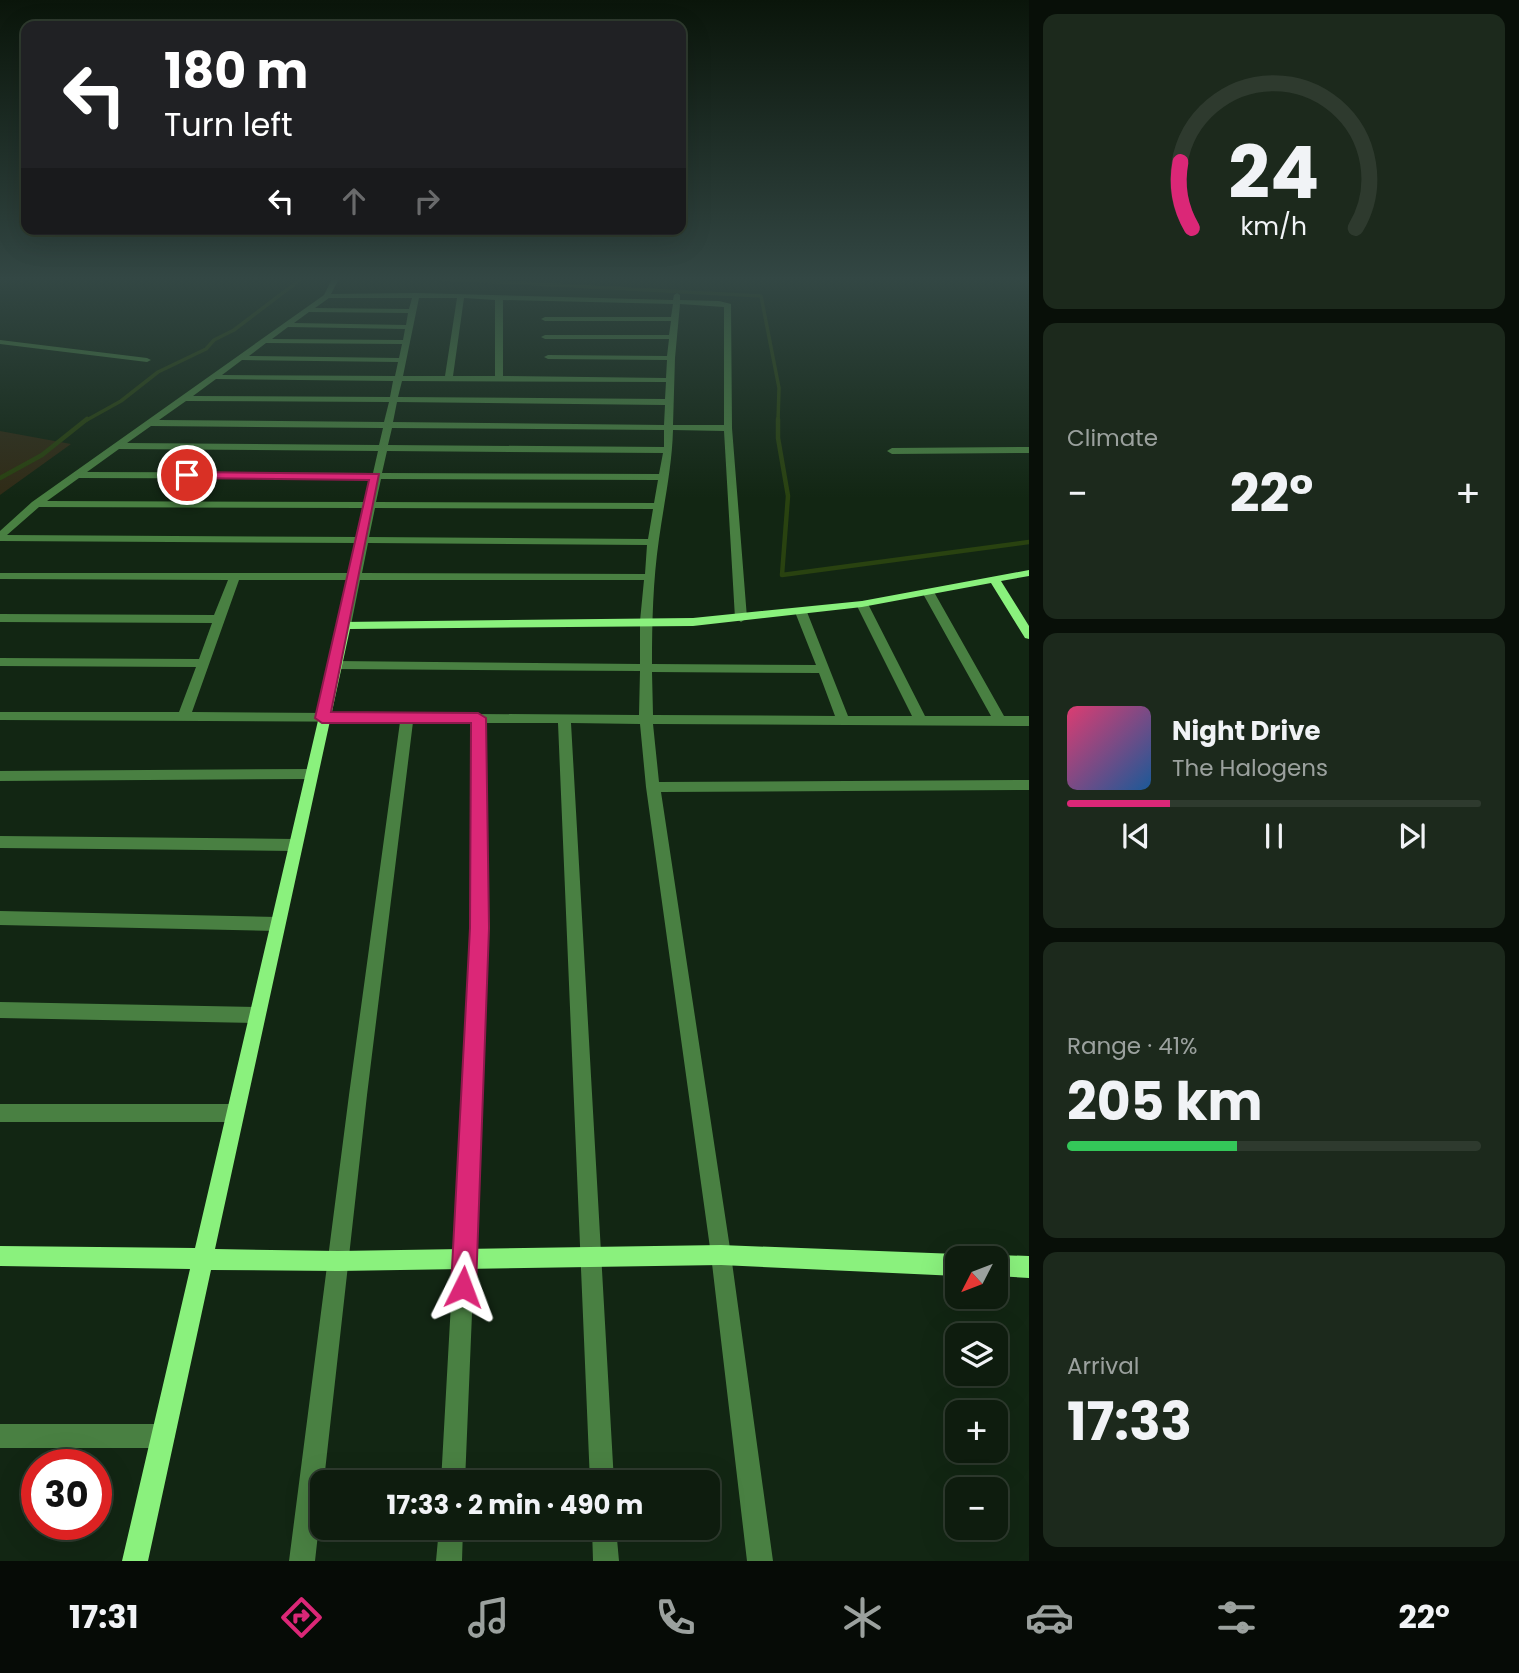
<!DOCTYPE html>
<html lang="en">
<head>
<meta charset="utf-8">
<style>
  :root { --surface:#0e1c0e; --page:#1c291c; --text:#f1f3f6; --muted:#9ba19e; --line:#2e3a2e; --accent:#db2777 }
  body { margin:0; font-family:Poppins,sans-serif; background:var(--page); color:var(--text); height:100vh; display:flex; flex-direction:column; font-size:26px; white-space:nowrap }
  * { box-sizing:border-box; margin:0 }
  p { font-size:23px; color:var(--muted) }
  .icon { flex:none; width:38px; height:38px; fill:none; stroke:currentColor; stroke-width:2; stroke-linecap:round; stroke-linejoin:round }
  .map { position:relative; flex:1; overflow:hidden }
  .panel { display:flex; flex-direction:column; gap:14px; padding:14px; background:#080f08; width:490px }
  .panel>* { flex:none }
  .hud { position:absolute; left:21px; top:21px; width:665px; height:214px; border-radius:14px; box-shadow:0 7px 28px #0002,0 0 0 2px var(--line); background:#202124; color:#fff; overflow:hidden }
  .needle { width:46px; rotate:228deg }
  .tools { position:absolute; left:945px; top:1246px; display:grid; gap:14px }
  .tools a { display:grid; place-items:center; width:63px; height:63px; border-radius:14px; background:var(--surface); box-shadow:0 7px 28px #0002,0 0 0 2px var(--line); font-size:35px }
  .speed { position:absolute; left:21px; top:1449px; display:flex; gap:14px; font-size:35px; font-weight:700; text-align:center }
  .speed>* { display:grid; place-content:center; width:91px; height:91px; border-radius:50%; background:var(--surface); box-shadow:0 7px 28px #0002,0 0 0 2px var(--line); line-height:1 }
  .speed .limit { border:10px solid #d22; background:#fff; color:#111 }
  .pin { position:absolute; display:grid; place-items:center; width:60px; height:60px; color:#fff; margin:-30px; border:4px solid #fff; border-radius:50%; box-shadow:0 2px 7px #0007 }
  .me { position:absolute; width:77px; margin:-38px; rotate:3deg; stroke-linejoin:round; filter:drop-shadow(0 0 5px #0008) }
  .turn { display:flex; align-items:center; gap:24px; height:147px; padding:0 28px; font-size:32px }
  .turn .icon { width:91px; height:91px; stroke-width:2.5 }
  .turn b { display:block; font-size:49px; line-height:60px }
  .lanes { display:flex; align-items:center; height:66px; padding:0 28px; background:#0003; justify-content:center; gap:35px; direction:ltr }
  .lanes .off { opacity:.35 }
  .big { font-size:52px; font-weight:700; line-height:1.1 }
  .panel .tile { flex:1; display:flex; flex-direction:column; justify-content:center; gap:10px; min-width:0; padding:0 24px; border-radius:14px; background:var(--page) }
  .panel .dial { align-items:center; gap:0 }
  .dial svg { height:182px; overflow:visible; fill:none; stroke:var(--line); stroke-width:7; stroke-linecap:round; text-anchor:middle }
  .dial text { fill:var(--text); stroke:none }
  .song { display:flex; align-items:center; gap:21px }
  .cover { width:84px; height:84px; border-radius:10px; background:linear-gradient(135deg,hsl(340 70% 55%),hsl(210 70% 35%)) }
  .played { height:7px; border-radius:4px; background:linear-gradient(90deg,var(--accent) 25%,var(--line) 25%) }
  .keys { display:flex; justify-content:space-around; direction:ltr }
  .heat { display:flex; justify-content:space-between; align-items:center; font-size:38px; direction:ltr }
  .charge { height:10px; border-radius:5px; background:linear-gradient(90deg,#34c759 41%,var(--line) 0) }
  .trip { position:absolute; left:310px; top:1470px; width:410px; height:70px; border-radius:14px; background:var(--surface); box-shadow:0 7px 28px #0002,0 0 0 2px var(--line); font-weight:700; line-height:70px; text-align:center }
  .tab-bar { display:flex; height:112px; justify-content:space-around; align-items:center; background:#060b06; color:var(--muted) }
  .tab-bar .icon { width:49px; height:49px }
  .tab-bar .on { color:var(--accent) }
  .tab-bar b { font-size:32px; color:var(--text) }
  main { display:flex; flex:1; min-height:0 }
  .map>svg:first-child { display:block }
  .green { fill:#302b16 }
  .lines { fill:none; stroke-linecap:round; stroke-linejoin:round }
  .stream-far1 { stroke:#294210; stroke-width:3.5 }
  .stream { stroke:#294210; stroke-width:4.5 }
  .street { fill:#498042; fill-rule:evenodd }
  .secondary { fill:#8af17d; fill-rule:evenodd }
  .route { fill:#db2777; stroke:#8e194d; stroke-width:2 }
</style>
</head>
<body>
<main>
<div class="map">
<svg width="1029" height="1561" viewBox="0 0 1029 1561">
  <rect width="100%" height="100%" fill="#122613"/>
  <path class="green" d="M0,431L71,444L0,495Z"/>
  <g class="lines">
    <g class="stream-far1">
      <path d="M442,279L761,296L779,388L778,421"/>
      <path d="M85,421L121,401L158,372L206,349L214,340L234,330L301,279"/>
    </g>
    <g class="stream">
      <path d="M778,419V438L788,496L782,575L1029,542"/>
      <path d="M0,478L42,455L87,419"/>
    </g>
    <g class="street">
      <path d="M332,279H339L331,294L416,293L673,300L674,295L677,293L680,295V300L719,301L731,304L732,428L747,618L741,622L735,618L724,431L673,430C672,467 664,503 659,539C653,580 652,622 652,664L816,665L795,612L801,609L807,612L848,716H912L856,604L862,601L868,604L925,716H991L922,592L928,589L934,592L1004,716H1029V726L653,724L659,782L1029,780V790L661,792L731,1255L773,1561H747L711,1255L646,787L640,724L571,723L614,1482H590L558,723H486L488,928L465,1482H441L472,928V723L413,722L367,1095L315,1561H289L349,1095L400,722L0,720V712H179L196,667L0,666V658L199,659L212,623L0,622V614L214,615L228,580L0,579V573H351L357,543L0,541V531L32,502L324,295ZM329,298H412L409,309L315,308ZM419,298H457L445,376H403ZM464,298L495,300V376H453ZM503,300L673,304L671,317H545L541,319L545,321H671L669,335H545L541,337L545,339H669L667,356L548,355L544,357L548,359L667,360L666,378L503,376ZM680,304L724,307V425H673L675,358ZM309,312L408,313L406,325L294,323ZM288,327H289L405,329L403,340L272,339ZM266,343L402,344L399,358L249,356ZM242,360H243L398,362L395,376L222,375ZM216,379L393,381L390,397L193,396ZM402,381L666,382L665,399L398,397ZM186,401L389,402L384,422L159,420ZM397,402L665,405L664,425L393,422ZM151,426L383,428L379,445L127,443ZM392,428L664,430V447L388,445ZM119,449L378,451L373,473L87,472ZM387,451L663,453L659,474L382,473ZM79,478H80L372,479L366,502L47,501ZM381,479L658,480L654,503L376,502ZM39,507L365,508L359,537L7,535ZM375,508L653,509L648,539L369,537ZM368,543L647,545L645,574L362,573ZM239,580H349L339,625L345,629L351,625L360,580H644L640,621V664L334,661L328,665L334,669L640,671L639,715L192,712ZM652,672L819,673L835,716L653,715Z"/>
      <path d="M0,340L147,358L151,360L147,362L0,344Z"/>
      <path d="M1029,447V453L892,454L887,451L892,448Z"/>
      <path d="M310,769L317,774L310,779L0,781V771Z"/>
      <path d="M0,836L294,839L299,841L301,845L299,849L294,851L0,848Z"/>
      <path d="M0,911L277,917L283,919L285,924L283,929L277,931L0,925Z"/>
      <path d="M0,1002L256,1007L262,1009L265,1015L262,1021L256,1023L0,1018Z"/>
      <path d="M0,1104H234L241,1106L243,1113L241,1120L234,1122H0Z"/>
      <path d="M0,1424H163L171,1428L175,1436L171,1444L163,1448H0Z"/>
      <path d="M439,1528H463L462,1561H436Z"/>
      <path d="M592,1528H616L619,1561H593Z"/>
    </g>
    <g class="secondary">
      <path d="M1029,570V576L1001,581L1029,626V639L1025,638L991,583L862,607L693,626L350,629L215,1249L338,1251L721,1245L957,1254L965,1258H957V1276L721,1265L338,1271L211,1270L148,1561H122L190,1269L0,1266V1246L195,1248L341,622L693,618L862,601Z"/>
      <path d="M996,1255L1029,1256V1278L996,1276V1258H989Z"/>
    </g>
  </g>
  <linearGradient id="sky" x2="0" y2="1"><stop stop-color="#0a150a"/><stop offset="0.56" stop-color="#334744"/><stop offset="1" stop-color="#334744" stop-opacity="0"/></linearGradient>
  <rect width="1029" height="498" fill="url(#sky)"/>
  <path class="route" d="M187,472L379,474L331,712L478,713L486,718L489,928L476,1287L472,1295L463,1299L455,1295L451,1287L470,928L471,723H322L315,718L369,480L184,478L182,475Z"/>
</svg>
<div class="tools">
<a><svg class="needle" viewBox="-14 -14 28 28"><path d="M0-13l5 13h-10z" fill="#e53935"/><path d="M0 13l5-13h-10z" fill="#9ba19e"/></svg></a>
<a><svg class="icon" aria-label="layers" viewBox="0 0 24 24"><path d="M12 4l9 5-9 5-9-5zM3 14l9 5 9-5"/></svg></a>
<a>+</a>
<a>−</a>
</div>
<div class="speed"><div class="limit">30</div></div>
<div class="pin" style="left:187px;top:475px;background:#d93025"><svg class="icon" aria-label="arrive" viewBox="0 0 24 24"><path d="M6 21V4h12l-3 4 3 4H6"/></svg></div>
<svg class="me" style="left:463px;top:1287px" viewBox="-20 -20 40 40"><path d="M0-17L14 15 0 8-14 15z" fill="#db2777" stroke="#fff" stroke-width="4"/></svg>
<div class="trip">17:33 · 2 min · 490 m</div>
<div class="hud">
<div class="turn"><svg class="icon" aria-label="left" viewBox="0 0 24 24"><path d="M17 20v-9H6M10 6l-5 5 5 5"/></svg><div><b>180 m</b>Turn left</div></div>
<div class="lanes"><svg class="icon" aria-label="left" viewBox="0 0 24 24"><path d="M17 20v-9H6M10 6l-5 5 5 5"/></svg><svg class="icon off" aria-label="ahead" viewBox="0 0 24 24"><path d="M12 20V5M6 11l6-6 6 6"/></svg><svg class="icon off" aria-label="right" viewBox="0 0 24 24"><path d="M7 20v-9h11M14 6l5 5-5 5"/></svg></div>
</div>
</div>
<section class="panel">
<div class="tile dial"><svg viewBox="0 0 100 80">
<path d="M14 69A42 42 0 1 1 86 69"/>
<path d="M14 69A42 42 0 0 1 9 40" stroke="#db2777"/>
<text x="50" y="56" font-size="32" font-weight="700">24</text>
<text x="50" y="72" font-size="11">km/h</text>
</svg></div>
<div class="tile"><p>Climate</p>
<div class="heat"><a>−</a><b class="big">22°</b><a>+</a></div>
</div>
<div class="tile">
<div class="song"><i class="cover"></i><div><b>Night Drive</b><p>The Halogens</p></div></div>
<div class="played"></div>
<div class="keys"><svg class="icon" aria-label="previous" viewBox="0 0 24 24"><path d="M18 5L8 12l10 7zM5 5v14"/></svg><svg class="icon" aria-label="pause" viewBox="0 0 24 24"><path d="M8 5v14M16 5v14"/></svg><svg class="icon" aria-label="next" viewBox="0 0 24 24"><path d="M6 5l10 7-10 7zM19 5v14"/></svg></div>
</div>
<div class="tile"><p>Range · 41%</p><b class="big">205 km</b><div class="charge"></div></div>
<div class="tile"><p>Arrival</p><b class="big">17:33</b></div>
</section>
</main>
<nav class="tab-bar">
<b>17:31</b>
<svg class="icon on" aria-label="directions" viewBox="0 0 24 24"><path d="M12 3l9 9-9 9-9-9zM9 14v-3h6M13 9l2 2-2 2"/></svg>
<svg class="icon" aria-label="music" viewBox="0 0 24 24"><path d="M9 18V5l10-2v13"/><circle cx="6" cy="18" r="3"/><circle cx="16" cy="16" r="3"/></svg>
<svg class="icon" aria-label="phone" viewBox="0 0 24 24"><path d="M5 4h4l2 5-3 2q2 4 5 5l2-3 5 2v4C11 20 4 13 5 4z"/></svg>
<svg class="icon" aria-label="climate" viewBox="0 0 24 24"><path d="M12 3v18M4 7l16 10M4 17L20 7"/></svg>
<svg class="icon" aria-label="car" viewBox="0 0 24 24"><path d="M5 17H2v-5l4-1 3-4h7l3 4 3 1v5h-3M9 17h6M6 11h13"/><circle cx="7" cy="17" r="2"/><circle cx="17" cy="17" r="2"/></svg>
<svg class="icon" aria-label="filters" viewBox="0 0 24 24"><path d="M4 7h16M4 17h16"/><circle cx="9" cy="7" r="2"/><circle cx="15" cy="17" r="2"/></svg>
<b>22°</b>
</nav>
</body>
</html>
